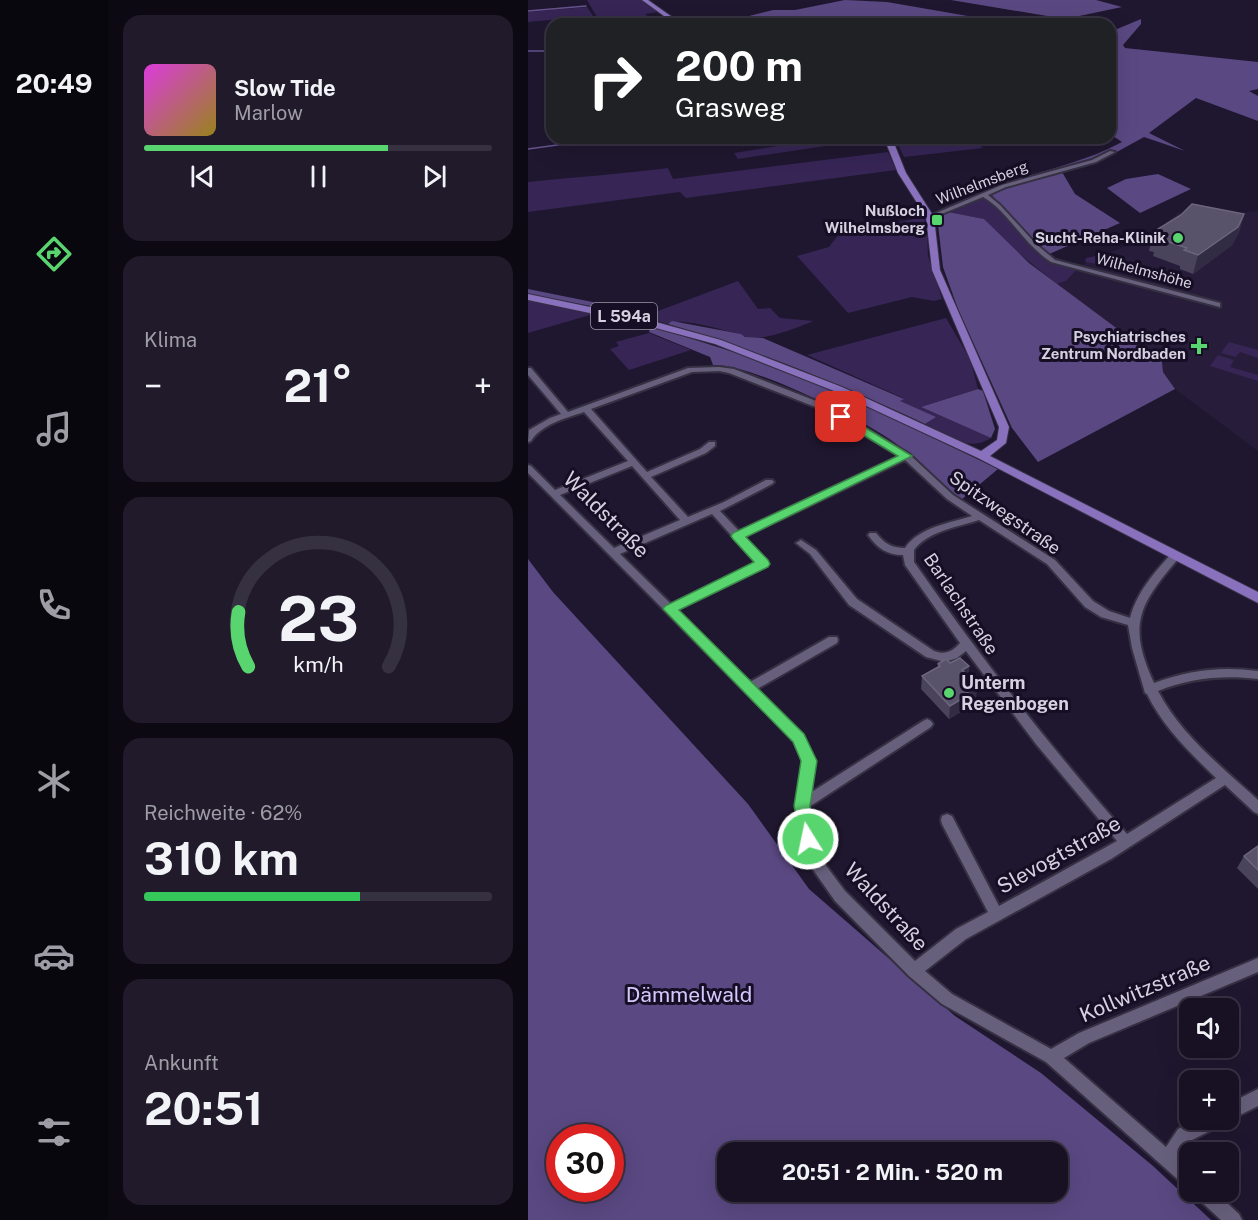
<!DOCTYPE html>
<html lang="de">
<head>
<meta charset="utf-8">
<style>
  :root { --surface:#171123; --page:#201a2b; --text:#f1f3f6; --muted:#9e9da6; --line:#363141; --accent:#59d56f }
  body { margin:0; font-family:"Public Sans",sans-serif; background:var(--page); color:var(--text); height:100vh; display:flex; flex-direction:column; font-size:22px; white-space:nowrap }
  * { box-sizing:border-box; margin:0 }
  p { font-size:20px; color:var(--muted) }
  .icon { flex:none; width:33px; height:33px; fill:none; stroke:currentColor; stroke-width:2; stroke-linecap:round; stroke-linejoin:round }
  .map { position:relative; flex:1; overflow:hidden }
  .sheet { display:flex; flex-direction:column; gap:15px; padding:15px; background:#0d0913; width:420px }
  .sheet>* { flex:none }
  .banner { position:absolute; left:18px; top:18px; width:570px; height:126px; border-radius:18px; box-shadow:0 6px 24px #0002,0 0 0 2px var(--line); background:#202124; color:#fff; overflow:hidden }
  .tools { position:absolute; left:651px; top:998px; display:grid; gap:12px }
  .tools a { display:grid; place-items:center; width:60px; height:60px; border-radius:12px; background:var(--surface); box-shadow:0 6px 24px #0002,0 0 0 2px var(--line); font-size:30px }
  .speed { position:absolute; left:18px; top:1124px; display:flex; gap:12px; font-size:30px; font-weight:700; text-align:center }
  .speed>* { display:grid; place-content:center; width:78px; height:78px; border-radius:50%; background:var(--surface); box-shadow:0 6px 24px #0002,0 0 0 2px var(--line); line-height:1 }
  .speed .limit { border:9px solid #d22; background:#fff; color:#111 }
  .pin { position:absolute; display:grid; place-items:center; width:51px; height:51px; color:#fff; margin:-26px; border-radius:12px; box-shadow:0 3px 9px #0006 }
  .me { position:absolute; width:66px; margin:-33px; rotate:350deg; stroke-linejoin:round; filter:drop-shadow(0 0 4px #0008) }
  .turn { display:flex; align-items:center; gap:21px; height:126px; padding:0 30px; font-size:27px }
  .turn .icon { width:78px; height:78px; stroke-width:2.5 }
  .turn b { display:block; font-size:42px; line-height:51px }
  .big { font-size:45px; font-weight:700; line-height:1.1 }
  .sheet .card { flex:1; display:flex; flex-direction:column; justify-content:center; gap:9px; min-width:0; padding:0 21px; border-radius:18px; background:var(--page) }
  .sheet .dial { align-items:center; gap:0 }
  .dial svg { height:156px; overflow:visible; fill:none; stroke:var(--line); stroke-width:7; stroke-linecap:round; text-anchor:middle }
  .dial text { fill:var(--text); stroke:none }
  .song { display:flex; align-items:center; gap:18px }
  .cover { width:72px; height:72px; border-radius:9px; background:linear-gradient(135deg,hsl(300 70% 55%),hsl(50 70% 35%)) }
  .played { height:6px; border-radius:3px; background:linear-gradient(90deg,var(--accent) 70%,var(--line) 70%) }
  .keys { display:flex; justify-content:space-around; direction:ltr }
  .heat { display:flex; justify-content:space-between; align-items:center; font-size:33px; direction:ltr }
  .charge { height:9px; border-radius:4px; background:linear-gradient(90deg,#34c759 62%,var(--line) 0) }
  .trip { position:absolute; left:189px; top:1142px; width:351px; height:60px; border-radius:18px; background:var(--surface); box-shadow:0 6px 24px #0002,0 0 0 2px var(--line); font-weight:700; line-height:60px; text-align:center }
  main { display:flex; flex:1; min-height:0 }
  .dock { display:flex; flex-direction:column; width:108px; justify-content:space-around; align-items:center; background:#09070e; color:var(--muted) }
  .dock .icon { width:42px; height:42px }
  .dock .selected { color:var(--accent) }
  .dock b { font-size:27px; color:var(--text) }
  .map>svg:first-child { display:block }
  .built { fill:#271d3b }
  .green { fill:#362555 }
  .forest { fill:#5a4882; fill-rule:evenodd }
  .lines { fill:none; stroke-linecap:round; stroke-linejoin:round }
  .stream { stroke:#66538f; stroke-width:1.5 }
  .minor-casing { stroke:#363043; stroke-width:4 }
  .major-casing { stroke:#363043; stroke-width:2 }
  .minor { fill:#67607c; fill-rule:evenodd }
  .major { fill:#8971bd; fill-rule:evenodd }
  .wall { fill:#4a435c }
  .shaded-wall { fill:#322b44 }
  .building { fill:#58526a; stroke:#6c667d; stroke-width:1.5 }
  .route { fill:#59d56f; stroke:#3a8a48; stroke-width:1.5 }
  .poi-dot { fill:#59d56f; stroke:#160e24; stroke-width:2 }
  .labels { text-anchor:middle; stroke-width:6; stroke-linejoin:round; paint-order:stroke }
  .far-street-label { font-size:15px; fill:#d5d1e1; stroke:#160e24 }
  .far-poi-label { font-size:15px; font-weight:bold; fill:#d5d1e1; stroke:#160e24; text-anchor:end }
  .shield { fill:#160e24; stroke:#9c96a8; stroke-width:1.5 }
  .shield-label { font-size:16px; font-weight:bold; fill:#d5d1e1 }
  .street-label { font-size:18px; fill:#d5d1e1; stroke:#160e24 }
  .poi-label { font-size:18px; font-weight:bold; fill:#d5d1e1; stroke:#160e24; text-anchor:start }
  .near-street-label { font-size:21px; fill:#d5d1e1; stroke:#160e24 }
  .near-park-label { font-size:21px; fill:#d5c6fc; stroke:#160e24 }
</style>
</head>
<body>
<main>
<nav class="dock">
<b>20:49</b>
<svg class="icon selected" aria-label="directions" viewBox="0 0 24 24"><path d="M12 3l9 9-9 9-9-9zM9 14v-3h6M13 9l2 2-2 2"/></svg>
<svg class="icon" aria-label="music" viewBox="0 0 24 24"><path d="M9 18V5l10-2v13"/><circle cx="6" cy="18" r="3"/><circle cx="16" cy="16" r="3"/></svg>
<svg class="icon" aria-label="phone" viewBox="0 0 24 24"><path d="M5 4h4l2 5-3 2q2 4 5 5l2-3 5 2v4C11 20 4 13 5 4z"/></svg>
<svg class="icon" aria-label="climate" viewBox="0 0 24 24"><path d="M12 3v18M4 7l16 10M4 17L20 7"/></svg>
<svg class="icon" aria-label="car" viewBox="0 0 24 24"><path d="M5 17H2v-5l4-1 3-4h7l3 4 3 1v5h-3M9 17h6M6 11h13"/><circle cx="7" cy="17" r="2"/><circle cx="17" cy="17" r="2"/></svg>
<svg class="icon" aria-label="filters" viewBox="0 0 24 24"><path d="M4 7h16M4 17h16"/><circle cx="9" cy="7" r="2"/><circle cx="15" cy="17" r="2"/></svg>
</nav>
<section class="sheet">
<div class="card">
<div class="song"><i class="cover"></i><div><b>Slow Tide</b><p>Marlow</p></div></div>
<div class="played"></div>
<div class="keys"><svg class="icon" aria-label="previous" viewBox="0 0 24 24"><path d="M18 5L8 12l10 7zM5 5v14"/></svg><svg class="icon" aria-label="pause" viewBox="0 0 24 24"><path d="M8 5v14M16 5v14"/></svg><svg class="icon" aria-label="next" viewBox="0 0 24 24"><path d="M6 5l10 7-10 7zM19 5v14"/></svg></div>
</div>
<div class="card"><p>Klima</p>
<div class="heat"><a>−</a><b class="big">21°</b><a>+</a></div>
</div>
<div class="card dial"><svg viewBox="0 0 100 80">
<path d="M14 69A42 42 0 1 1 86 69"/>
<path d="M14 69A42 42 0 0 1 9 41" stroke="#59d56f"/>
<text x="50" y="56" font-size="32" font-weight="700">23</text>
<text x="50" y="72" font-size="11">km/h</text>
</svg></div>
<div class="card"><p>Reichweite · 62%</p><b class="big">310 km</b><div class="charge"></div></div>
<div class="card"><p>Ankunft</p><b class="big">20:51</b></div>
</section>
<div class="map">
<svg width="730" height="1220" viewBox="0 0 730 1220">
  <rect width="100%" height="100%" fill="#1f172f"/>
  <path class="built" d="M730,211V451L647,389L635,372L634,362L529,284L538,281L552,266L564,260L622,236L651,212L672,216Z"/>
  <g class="green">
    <path d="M59,0H114L130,12L117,14L128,23L73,24Z"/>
    <path d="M59,7L65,16L0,22V12Z"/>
    <path d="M300,138H350L210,159L206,153Z"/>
    <path d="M367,138H443L455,148L376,157Z"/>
    <path d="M360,152L368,170L158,198L152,192L0,212V182C47,177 94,174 140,168L145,179Z"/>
    <path d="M452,194L464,195L506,245L519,255L552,266L538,281L529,284L484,248L456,219L413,211Z"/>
    <path d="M396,217L399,230L400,256L414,299L406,301L384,297L320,313L269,256L301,247L311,234Z"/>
    <path d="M568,256L572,257L571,259L608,269L612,266L637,272L633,275L637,280L634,278L605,270L603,272C588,264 573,265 557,262L558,258Z"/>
    <path d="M210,281L230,309L242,308L252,318L286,321C270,327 226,346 212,334C197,331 152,316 140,324L109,315L114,312L122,314Z"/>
    <path d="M0,300L69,313L0,333Z"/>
    <path d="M418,318L442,359L450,389L393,407L463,438C440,453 418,435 397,424L407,417L371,401L375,398L279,355Z"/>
    <path d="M121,333L163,350L101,370L82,349L91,346L88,342Z"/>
    <path d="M701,342L730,350V358L712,352L708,357L693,353Z"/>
    <path d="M690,355L706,360L702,367L730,375V381L682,366Z"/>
  </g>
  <g class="forest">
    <path d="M317,0L359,2L486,24H227L217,17L245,10H267Z"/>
    <path d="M423,0H568L594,7L537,19Z"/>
    <path d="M613,19V24L595,45L597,48L730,62V89L721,91L730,96V121L668,98L621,133L657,151L616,137L578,158L534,172L547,194L592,223L519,255L506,245L464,195L452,194C499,172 548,167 594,142L582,134L584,125L582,123V32Z"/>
    <path d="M630,174L663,189L612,213L579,188L598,179Z"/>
    <path d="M420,212L456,219L501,263L634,362L635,372L647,389L510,462L484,428L430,309L415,267L409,216Z"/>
    <path d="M0,289L114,312L109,315L0,294Z"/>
    <path d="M144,321L213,334L217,337L235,338L376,399L372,401L408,417L397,424C314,385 229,350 140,324Z"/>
    <path d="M123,326L215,355L301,388L470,469L433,500C423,493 413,486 404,478C390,465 378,450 363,440C329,417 224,364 185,365L182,357L121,332Z"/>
    <path d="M450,389L455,391L467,429L463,438L393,407Z"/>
    <path d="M0,559L25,592L220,804L281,889L427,1016L513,1073L625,1166L683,1220H0ZM32,1137H82V1188H32ZM200,1152H530V1191H200Z"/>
  </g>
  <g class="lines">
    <g class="stream">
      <path d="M0,11L58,6"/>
      <path d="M0,51H24"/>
      <path d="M0,149L80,138"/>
    </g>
    <defs>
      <g id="minor">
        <path d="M582,151L587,152L568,162L478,187L460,195L472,205L508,244L527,260L692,303V307L523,262C496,245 480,211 455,197L404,218L399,217L474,185L564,160Z"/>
        <path d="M191,367L206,369L301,406L381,454L425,495L527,560L565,601L581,611L602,618C609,592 626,573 643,554H651L652,556L651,558C611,604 599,625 626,683C661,670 693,666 730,671V679C694,675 663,678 630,691C653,735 694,767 730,800V814L726,812L697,785L583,859L438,939L397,971L424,994L523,1049L551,1033L730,958V972L561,1043L536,1058L638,1147L650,1129L671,1119H700V1104L730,1089V1106L700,1121L696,1119L694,1125L662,1141L650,1158L662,1168V1187L656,1185L518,1062L414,1004L381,976L307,901L286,871L274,839L268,805L275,761L266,741L0,473V465L3,466L27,490L100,461L56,412C38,418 14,424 3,441L0,442L1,430L22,418L33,414L0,375V368H3L40,412L160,368ZM191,371L201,373L295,410L371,456L211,531L192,511L244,484L246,482L244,480H238L196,502L160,517L123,477L178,453L187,446V442H181L172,449L119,472L63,409L164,372ZM377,460L419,499L444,516C422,523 391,527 377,548C363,548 356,543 348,533H342L340,535C349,548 359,555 375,555L377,565L432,643C424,652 417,655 406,651L329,599L288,550L273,540L268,543L282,554L321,605L398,657L417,662L429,658L438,651L508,744L589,841L471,906L424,816L419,814L414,816L413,820L414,824L460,912L428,929L387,961L317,891L296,863L286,839L281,807L403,727L405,724L403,721L399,719L395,721L282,793L287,761L275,735L229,689L309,643L310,640L309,637H301L222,682L149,610L239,566L240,564L239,562L216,537ZM104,466L152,520L86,548L32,495ZM184,514L228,563L143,604L92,554ZM451,520L519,564L557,607L573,617L600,625L604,648L617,693L619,694C635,727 662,753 688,778L599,834C523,748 452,657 386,562V550C400,531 430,527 451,520Z"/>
        <path d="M666,1191H686L711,1214L714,1220H693L668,1197Z"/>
      </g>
      <g id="major">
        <path d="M114,0H120L154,24H147Z"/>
        <path d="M356,138H364L378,173L406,217L412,270L481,427L478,443L462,456L730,592V603L450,458L306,391L187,344L109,323L0,300V294L110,317L193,340L314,387L453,451L469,440L471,427L404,270L398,217L370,173Z"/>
      </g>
    </defs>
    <use href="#minor" class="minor-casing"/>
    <use href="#major" class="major-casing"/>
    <use href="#minor" class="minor"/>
    <use href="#major" class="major"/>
  </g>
  <g class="wall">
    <path d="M716,214L711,232L704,245L665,274L652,269V266L625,256L626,252L621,251L625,232Z"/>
    <path d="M422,663L441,666L440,675L448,698L441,702V707L421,719L393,689L394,676L410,667V664Z"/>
    <path d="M730,846V889L709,868L716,856Z"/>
  </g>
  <g class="shaded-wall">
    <path d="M716,214L711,232L704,245L665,274L670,255Z"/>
    <path d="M441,666L439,679L434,670Z"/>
    <path d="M450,685L448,698L441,702V707L421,719L422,706L439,692Z"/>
  </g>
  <g class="building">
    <path d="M664,204L716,214L710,227L670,255L656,250L659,248L629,238L633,235L625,232L653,215Z"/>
    <path d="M432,658L441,666L434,670L450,685L439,692L442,694L422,706L394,676L412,666L410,664L418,659L422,663Z"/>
    <path d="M730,846V870L716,856Z"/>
  </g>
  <path class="route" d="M313,413L384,456L218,537L240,560L242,564L240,567L151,610L276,734L289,761L282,806L288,839L286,844L280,847L274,844L266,806L273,761L265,742L135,609L137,606L226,562L205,539L203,536L205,533L370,456L309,419V414Z"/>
  <g class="poi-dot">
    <rect x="403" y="214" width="12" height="12" rx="3"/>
    <circle cx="650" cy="238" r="6"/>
    <path d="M668 337h6v6h6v6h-6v6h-6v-6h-6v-6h6z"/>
    <circle cx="421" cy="693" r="6"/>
  </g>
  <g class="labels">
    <g class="far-street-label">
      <text transform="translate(454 183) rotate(-21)" y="5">Wilhelmsberg</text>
      <text transform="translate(616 271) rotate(15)" y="5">Wilhelmshöhe</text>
    </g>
    <g class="far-poi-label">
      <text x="397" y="216">Nußloch<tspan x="397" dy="17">Wilhelmsberg</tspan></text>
      <text x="638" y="243">Sucht-Reha-Klinik</text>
      <text x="658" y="342">Psychiatrisches<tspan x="658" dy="17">Zentrum Nordbaden</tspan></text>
    </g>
    <rect class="shield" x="63" y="303" width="66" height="26" rx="4.5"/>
    <g class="shield-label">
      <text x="96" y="322">L 594a</text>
    </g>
    <g class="street-label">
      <text transform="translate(477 513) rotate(35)" y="6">Spitzwegstraße</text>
      <text transform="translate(433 604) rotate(56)" y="6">Barlachstraße</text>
    </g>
    <g class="poi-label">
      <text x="433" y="689">Unterm<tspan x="433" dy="21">Regenbogen</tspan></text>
    </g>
    <g class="near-street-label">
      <text transform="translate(78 515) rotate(45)" y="7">Waldstraße</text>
      <text transform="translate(531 855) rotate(-29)" y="7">Slevogtstraße</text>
      <text transform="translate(358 907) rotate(47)" y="7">Waldstraße</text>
      <text transform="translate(617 989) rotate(-23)" y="7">Kollwitzstraße</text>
    </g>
    <g class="near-park-label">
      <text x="161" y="1002">Dämmelwald</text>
    </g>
  </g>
</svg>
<div class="tools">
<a><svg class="icon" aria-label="sound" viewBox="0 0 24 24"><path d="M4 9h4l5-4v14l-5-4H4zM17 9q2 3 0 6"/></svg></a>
<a>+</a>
<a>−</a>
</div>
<div class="speed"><div class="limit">30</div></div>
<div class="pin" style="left:313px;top:417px;background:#d93025"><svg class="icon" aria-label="arrive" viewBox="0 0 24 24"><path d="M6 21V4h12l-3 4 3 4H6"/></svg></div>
<svg class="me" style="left:280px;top:839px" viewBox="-20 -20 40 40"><circle r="17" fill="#59d56f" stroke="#fff" stroke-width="3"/><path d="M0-11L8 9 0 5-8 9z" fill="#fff"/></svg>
<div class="trip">20:51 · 2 Min. · 520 m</div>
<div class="banner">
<div class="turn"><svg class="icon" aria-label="right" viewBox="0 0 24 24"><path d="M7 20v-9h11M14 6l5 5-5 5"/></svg><div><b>200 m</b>Grasweg</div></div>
</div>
</div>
</main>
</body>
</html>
